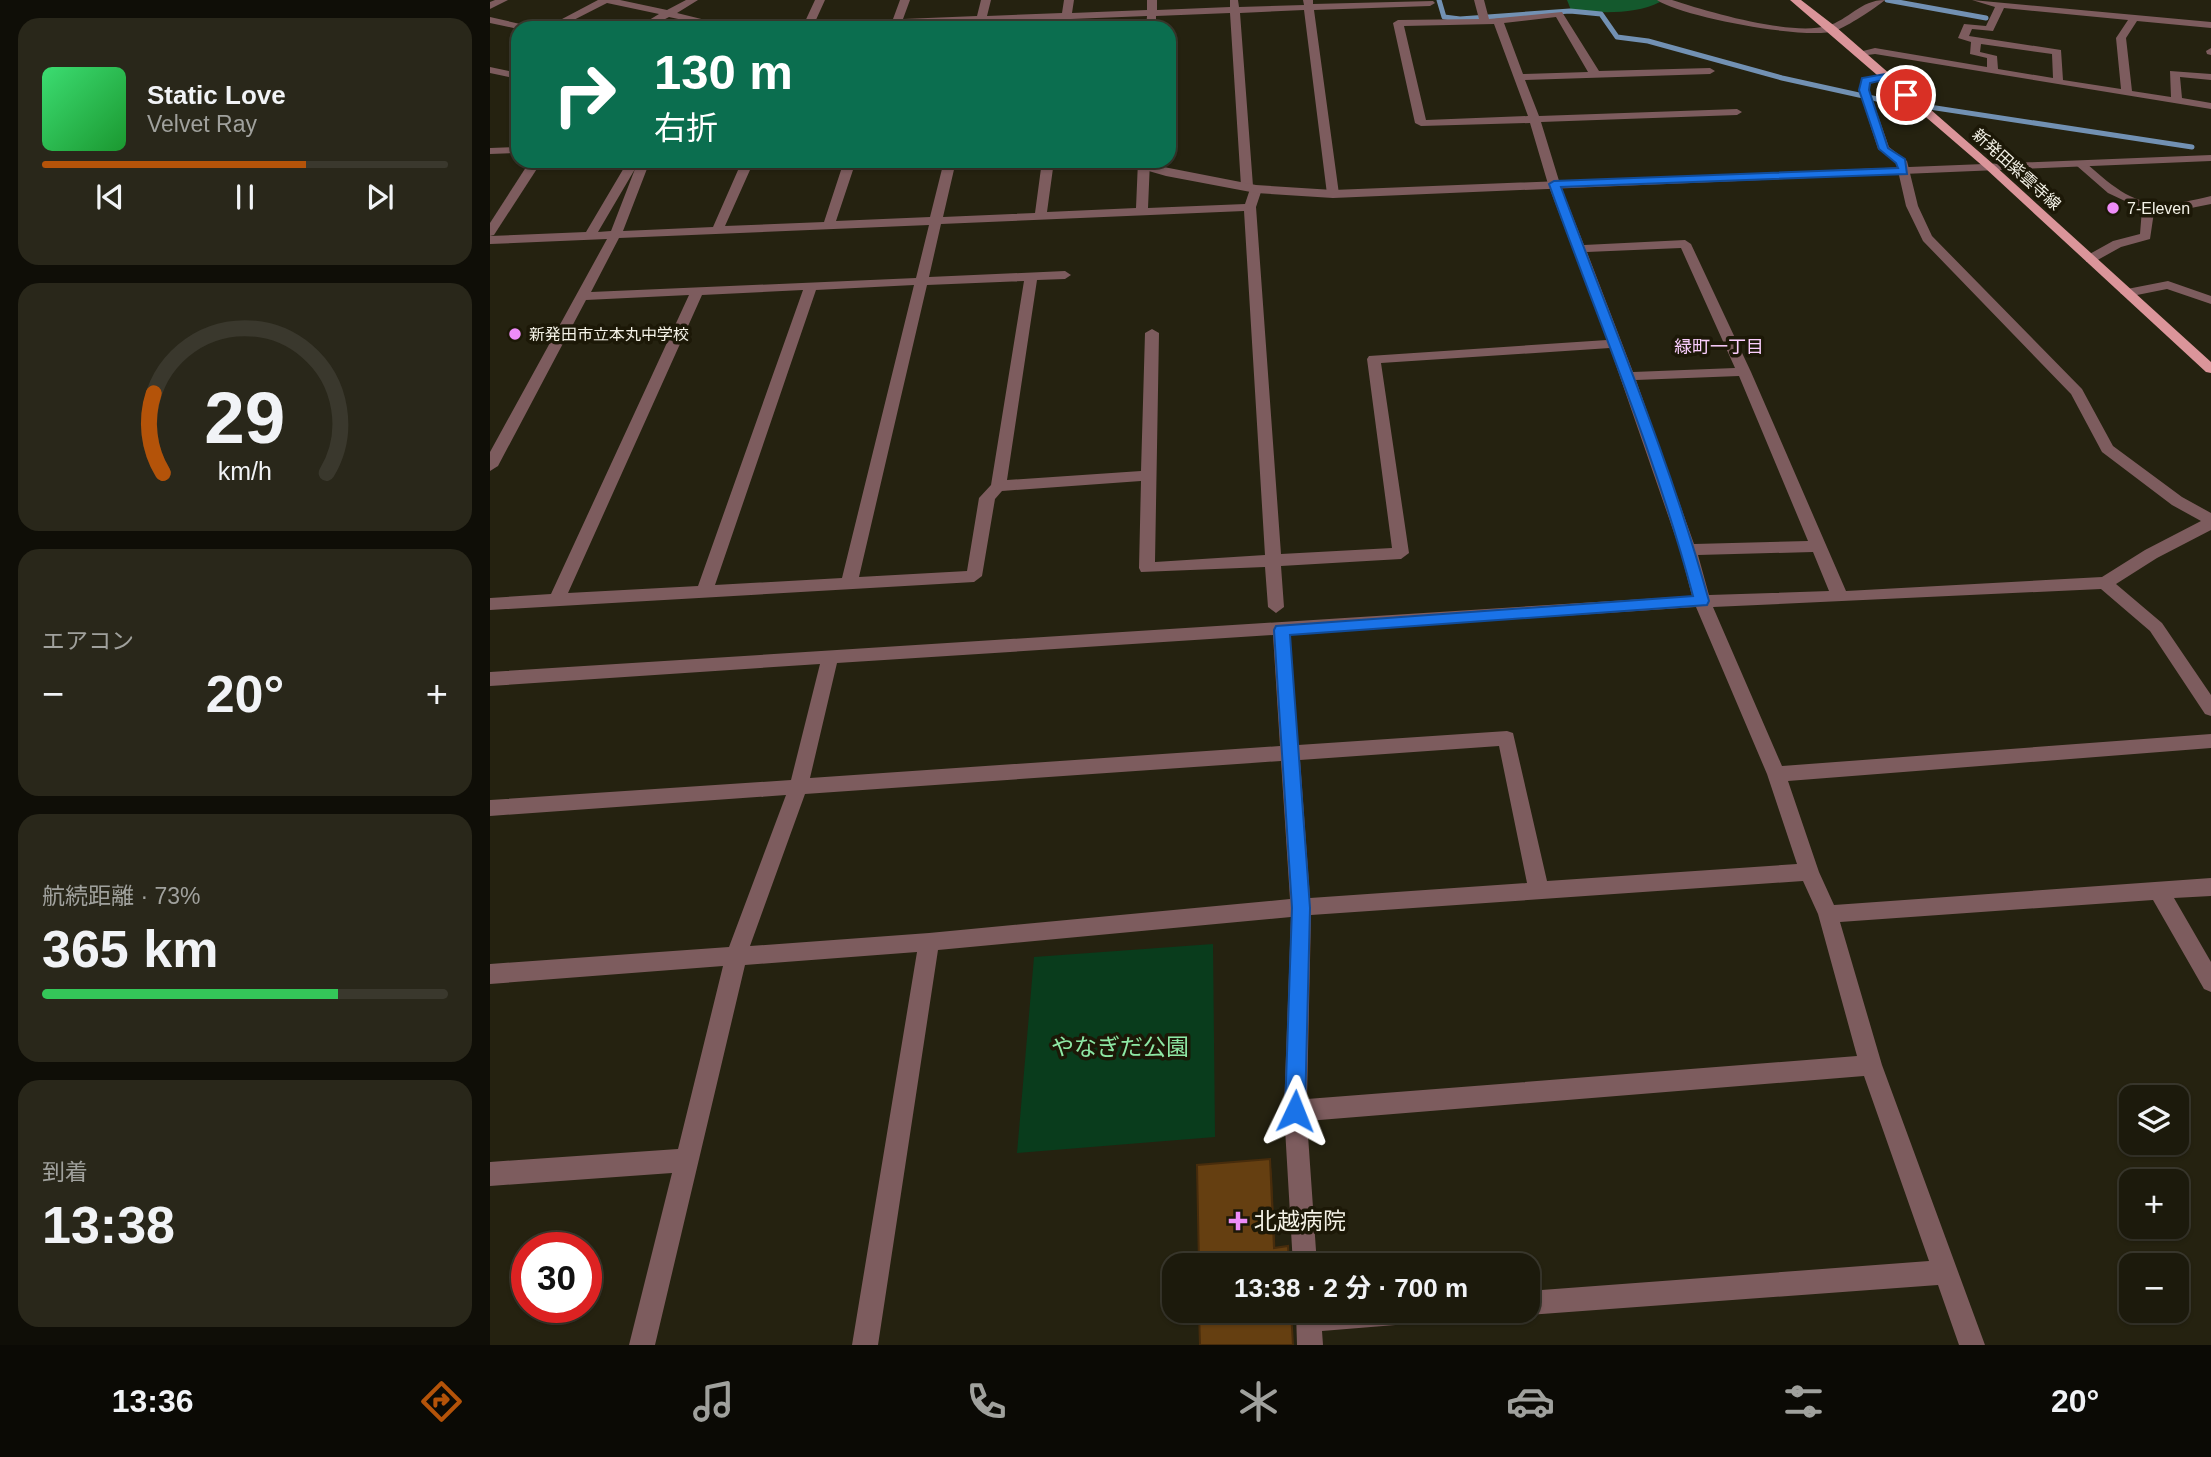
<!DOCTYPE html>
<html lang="ja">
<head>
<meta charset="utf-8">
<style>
  :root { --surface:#1c1a0c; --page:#29271a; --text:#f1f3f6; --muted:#a0a19d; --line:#3a382d; --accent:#b45309 }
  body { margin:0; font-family:Arial,"Noto Sans JP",sans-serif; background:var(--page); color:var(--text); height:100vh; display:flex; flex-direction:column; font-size:26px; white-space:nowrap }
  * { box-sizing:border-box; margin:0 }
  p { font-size:23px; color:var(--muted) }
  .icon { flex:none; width:38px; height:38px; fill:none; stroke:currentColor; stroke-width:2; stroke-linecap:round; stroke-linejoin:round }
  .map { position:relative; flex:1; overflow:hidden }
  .drawer { display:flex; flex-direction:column; gap:18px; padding:18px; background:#0f0e07; width:490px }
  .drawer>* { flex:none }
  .hud { position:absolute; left:21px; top:21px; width:665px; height:147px; border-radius:21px; box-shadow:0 2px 5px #0004,0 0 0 2px var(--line); background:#0b6e4f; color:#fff; overflow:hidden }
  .buttons { position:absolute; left:1629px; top:1085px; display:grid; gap:14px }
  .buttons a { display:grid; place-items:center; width:70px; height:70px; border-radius:14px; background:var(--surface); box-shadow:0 2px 5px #0004,0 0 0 2px var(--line); font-size:35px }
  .speed { position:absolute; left:21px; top:1232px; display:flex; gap:14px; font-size:35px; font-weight:700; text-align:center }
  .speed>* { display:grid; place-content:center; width:91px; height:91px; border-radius:50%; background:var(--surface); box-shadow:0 2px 5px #0004,0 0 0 2px var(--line); line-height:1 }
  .speed .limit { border:10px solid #d22; background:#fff; color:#111 }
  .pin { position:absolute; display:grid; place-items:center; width:60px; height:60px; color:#fff; margin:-30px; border:4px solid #fff; border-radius:50%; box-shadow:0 2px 7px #0007 }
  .me { position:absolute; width:77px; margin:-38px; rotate:2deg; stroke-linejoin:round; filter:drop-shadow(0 0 5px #0008) }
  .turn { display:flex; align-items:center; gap:24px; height:147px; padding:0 28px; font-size:32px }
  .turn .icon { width:91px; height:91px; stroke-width:2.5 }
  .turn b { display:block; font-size:49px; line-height:60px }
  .big { font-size:52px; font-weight:700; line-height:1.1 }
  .drawer .widget { flex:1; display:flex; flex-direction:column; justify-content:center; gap:10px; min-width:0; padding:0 24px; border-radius:21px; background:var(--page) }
  .drawer .dial { align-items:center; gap:0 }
  .dial svg { height:182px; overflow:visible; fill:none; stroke:var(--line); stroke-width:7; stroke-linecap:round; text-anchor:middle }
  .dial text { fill:var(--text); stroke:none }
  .song { display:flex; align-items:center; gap:21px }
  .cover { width:84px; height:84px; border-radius:10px; background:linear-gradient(135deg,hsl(140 70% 55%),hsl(130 70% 35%)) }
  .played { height:7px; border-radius:4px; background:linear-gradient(90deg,var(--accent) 65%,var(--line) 65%) }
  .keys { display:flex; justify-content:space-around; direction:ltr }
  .heat { display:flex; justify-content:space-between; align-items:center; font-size:38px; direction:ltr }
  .charge { height:10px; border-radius:5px; background:linear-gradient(90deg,#34c759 73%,var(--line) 0) }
  .trip { position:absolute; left:672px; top:1253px; width:378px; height:70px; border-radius:21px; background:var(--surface); box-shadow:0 2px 5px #0004,0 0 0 2px var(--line); font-weight:700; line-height:70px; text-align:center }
  .menu { display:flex; height:112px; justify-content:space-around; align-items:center; background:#0b0a05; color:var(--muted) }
  .menu .icon { width:49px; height:49px }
  .menu .on { color:var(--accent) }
  .menu b { font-size:32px; color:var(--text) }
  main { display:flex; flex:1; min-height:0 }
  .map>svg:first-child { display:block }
  .green { fill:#093c1c }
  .forest { fill:#14592d }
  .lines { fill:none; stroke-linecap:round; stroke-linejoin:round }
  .stream { stroke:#7291b3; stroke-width:5 }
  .minor { fill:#7d5c5e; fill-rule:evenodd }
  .tertiary { fill:#7d5c5e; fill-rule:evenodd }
  .primary { fill:#db959a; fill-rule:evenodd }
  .shaded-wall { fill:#472c0c }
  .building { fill:#653f11; stroke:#472c0c; stroke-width:2 }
  .route { fill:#1a73e8; stroke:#114b97; stroke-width:2 }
  .poi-dot { fill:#ee8cf8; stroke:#1c1807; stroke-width:2.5 }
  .labels { text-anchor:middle; stroke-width:7; stroke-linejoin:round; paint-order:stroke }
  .far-street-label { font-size:16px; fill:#f4f2e7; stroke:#1c1807 }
  .far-poi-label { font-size:16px; fill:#f4f2e7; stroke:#1c1807; text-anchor:start }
  .far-neighbourhood-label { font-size:18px; fill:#fbcefe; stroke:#1c1807 }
  .near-park-label { font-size:23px; fill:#8ee9a5; stroke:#1c1807 }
  .near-poi-label { font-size:23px; fill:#f4f2e7; stroke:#1c1807; text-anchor:start }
</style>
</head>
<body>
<main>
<section class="drawer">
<div class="widget">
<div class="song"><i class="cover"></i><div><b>Static Love</b><p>Velvet Ray</p></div></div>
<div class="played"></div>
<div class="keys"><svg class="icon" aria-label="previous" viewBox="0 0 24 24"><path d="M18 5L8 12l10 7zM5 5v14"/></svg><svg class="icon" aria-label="pause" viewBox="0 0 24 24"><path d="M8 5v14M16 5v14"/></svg><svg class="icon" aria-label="next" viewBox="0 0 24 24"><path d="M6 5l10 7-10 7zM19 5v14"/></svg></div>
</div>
<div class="widget dial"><svg viewBox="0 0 100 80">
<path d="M14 69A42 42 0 1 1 86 69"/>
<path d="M14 69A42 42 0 0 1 10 34" stroke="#b45309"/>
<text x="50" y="56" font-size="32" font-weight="700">29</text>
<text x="50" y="72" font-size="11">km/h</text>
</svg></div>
<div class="widget"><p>エアコン</p>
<div class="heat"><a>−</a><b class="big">20°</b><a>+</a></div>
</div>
<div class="widget"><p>航続距離 · 73%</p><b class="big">365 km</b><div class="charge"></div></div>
<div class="widget"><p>到着</p><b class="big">13:38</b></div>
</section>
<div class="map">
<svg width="1721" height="1345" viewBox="0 0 1721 1345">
  <rect width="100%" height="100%" fill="#252210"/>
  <path class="green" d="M723,944L725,1137L527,1153L544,957Z"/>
  <path class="forest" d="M1077,0H1169L1170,2C1144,15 1110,13 1081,10Z"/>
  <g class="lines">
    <g class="stream">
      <path d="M949,0L954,17L970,19L1080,11L1111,14L1127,37L1158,41L1292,78L1387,99L1702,147"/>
      <path d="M1397,0L1496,18"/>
    </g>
    <g class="minor">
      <path d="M108,0H130L177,10L196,0H208L187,13L248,28H230L179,17L158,28H146L169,14L117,3L68,28H55Z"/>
      <path d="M325,0H335L325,22L403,19L410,0H420L413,19L487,16L491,0H501L497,16L572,13L574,0H584L582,13L657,10V0H667V10L740,7V0H748L749,7L814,5L813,0H823V4L943,1L945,3L940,6L824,10L849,194L843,198L837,194L814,10L750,13L763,186L772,189L766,207L791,554L902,548L877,359L879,356L1117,340L1058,184L1040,123L931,126L925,123L903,23L908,20L989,19L984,0H994L999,19L1072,12L1109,71L1220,68L1225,71L1220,74L1035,80L1049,116L1247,109L1252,112L1247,115L1051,122L1070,184L1094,245L1195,240L1201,244L1261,372L1356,591L1612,577L1655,550L1711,521L1682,505L1612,452L1581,394L1433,241L1416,206L1406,162L1388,149L1369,90L1372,79L1399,75V79L1381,83L1379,90L1399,147L1417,161L1428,206L1442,236L1592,389L1623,446L1692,497L1721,513V530L1667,558L1626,584L1672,623L1721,695V716L1715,714L1660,631L1611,589L1223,607L1292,766L1721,734V748L1298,781L1329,872L1344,905L1721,878V896L1684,898L1721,962V992L1714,989L1663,900L1350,922L1392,1065L1495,1345H1469L1448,1285L1038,1315L1029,1312L1038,1311V1291L1439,1261L1374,1076L817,1121L827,1265H803L794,1111L801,917L448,950L388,1345H362L427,952L255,965L165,1345H139L182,1173L0,1186V1162L188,1149L233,966L0,984V964L239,947L296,795L0,816V800L301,780L330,664L0,686V672L1202,596L1190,550L1120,348L891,363L919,553L911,559L791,566L794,607L786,613L778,607L775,567L651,572L649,568L651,481L512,491L505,499L492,576L484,582L0,610V598L61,594L199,295L96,300L8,466L0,471V452L117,239L0,244V236L96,232L138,161H160L133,231L223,227L252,161H264L235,226L334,222L354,161H366L346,221L440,217L454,161H466L453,217L545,213L552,161H564L557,212L646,208L648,161H660L658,208L755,204L760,189L751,186L740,13L666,16V28H656L657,16L581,19L580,28H570L571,19L496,22L494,28H484L486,22L411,25L410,28H400L401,25L312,28ZM1066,17L1098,72L1033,74L1014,23ZM1004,24L1038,116L936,120L914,26ZM145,169L121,231L108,232ZM754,211L775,555L665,562L669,333L662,329L655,333L651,471L517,480L547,280L575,279L581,275L575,271L439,277L451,224ZM439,225L426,278L101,292L129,238ZM1191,248L1245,368L1143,372L1097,252ZM534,281L501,485L489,498L477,571L369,577L437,285ZM424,285L352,578L225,585L326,290ZM313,290L208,586L78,593L212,295ZM1249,376L1318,541L1204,544L1146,380ZM1323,552L1339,591L1219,595L1208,555ZM1206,607L1277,774L1307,864L1057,881L1023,733L1017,731L808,745L800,634ZM783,635L790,746L320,778L347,663ZM1009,746L1037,883L820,898L810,760ZM791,761L800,899L439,933L260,946L315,794ZM1313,881L1328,914L1367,1056L817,1099L821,915Z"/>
      <path d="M1167,0H1182C1219,12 1300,36 1337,26C1359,20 1370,0 1395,0C1384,9 1358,26 1345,31C1315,40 1192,17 1167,0Z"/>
      <path d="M1482,0L1721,22V28L1647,21L1636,38L1642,91L1681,97L1680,71L1721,74V80L1690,77L1692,98L1721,103V109L1385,54L1370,56L1365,53L1385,48L1497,67V58L1480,54L1481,42L1468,38L1474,24L1496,26L1505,7ZM1514,8L1638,20L1626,38L1631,89L1573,80L1571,50L1479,36L1482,29L1503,31ZM1491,44L1562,54L1563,78L1508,69L1507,56L1490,52Z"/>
      <path d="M1721,48V55L1717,54L1716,51Z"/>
      <path d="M0,67L28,73V79L0,73Z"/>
      <path d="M28,147V153L0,154V148Z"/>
      <path d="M40,161H52L4,235L0,236V223Z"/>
      <path d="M1587,162H1595C1641,204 1659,212 1721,196V204L1681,212H1664L1660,239L1631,247L1604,262H1596V256L1623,241L1650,234L1652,209L1618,193L1587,166Z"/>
      <path d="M1678,281L1721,296V304L1677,289L1637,297L1630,293L1632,290Z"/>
      <path d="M806,1311H942L939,1320L930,1323L832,1331L833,1345H807Z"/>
    </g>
    <g class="tertiary">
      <path d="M5,0H18L0,9V2Z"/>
      <path d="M0,17L39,26L40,28L28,29L0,23Z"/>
      <path d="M1721,155V161L843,198L766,193L676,176L624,161H643L766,185L843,190Z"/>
    </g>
    <path class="primary" d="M1300,0H1311L1346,27L1503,164L1721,362V373L1716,372L1495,168Z"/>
  </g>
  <path class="shaded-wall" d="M780,1159L782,1175L786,1262L784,1248Z"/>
  <g class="building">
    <path d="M780,1159L784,1248L798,1246L799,1265H709L707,1165Z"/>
    <path d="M709,1311H801L803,1345H710Z"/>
  </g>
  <path class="route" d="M1395,74L1421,95L1413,97L1393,80L1380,83L1379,90L1398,148L1415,159L1417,174L1071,187C1122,324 1180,460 1219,601L1217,605L800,635L820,908L815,1111L812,1118L805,1121L798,1118L795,1111L802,908L784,630L786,626L1203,596C1166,456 1108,321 1059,184L1064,181L1408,168L1406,163L1389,149L1369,90L1372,78Z"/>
  <g class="poi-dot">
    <circle cx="1623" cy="208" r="7"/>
    <circle cx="25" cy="334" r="7"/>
    <path d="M744.5 1210.5h7v7h7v7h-7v7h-7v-7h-7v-7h7z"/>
  </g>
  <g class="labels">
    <g class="far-street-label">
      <text transform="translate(1527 169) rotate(42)" y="6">新発田紫雲寺線</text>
    </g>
    <g class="far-poi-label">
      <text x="1637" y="214">7-Eleven</text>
      <text x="39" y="340">新発田市立本丸中学校</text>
    </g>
    <g class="far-neighbourhood-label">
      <text x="1229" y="353">緑町一丁目</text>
    </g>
    <g class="near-park-label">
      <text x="630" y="1055">やなぎだ公園</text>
    </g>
    <g class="near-poi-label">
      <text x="764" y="1229">北越病院</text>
    </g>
  </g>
</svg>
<div class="buttons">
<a><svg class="icon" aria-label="layers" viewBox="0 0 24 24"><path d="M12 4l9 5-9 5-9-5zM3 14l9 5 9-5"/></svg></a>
<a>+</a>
<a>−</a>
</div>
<div class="speed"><div class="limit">30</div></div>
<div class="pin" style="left:1416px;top:95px;background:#d93025"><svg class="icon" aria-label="arrive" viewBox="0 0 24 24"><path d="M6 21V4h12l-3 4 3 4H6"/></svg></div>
<svg class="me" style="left:805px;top:1111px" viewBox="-20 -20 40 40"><path d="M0-17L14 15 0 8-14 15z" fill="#1a73e8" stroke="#fff" stroke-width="4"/></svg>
<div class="trip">13:38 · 2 分 · 700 m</div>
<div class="hud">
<div class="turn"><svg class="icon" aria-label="right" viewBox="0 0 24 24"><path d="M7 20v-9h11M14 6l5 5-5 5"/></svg><div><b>130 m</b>右折</div></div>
</div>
</div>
</main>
<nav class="menu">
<b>13:36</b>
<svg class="icon on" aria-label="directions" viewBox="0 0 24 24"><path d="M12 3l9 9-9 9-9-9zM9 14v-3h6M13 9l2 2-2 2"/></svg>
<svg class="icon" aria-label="music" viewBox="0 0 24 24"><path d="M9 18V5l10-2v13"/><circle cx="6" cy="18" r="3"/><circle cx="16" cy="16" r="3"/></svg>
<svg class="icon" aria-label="phone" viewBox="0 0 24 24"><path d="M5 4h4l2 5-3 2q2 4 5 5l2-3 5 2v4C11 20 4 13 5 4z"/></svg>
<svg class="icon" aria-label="climate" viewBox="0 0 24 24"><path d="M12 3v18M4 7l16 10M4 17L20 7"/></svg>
<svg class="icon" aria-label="car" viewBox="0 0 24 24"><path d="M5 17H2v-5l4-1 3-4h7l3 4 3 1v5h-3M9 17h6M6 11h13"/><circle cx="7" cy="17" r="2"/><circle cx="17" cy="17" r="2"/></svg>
<svg class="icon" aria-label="filters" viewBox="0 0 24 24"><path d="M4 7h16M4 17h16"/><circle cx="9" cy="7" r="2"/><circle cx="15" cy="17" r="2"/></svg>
<b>20°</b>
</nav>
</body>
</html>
